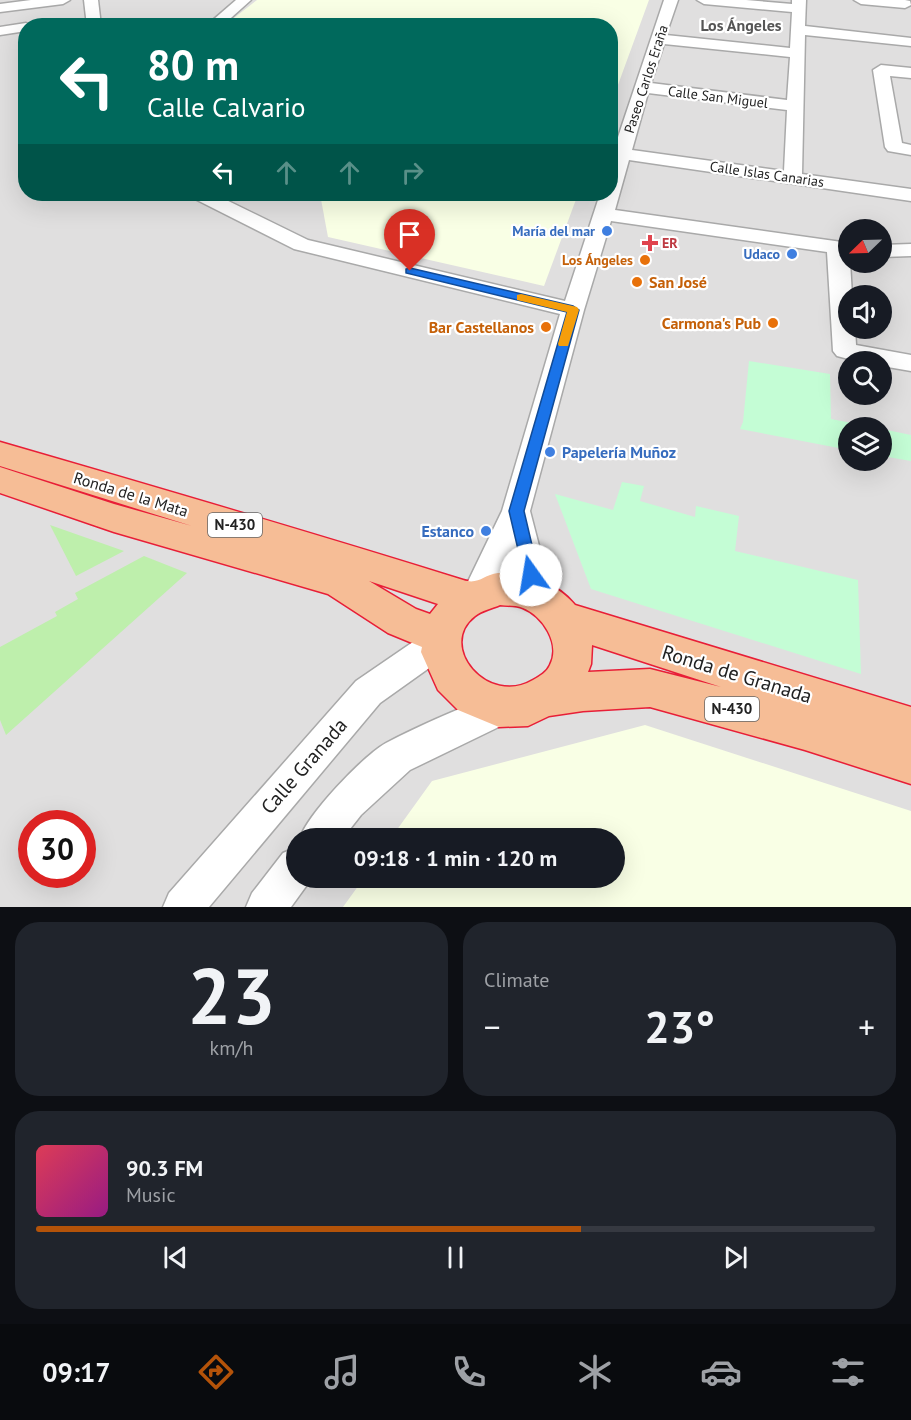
<!DOCTYPE html>
<html lang="en">
<head>
<meta charset="utf-8">
<style>
  :root { --surface:#171b24; --page:#20242c; --text:#f1f3f6; --muted:#9ea1a6; --line:#363941; --accent:#b45309 }
  body { margin:0; font-family:"PT Sans",sans-serif; background:var(--page); color:var(--text); height:100vh; display:flex; flex-direction:column; font-size:22px; white-space:nowrap }
  * { box-sizing:border-box; margin:0 }
  p { font-size:20px; color:var(--muted) }
  .icon { flex:none; width:33px; height:33px; fill:none; stroke:currentColor; stroke-width:2; stroke-linecap:round; stroke-linejoin:round }
  .map { position:relative; height:907px; overflow:hidden }
  .sheet { display:flex; flex-direction:column; gap:15px; padding:15px; background:#0d0f14; flex:1 }
  .sheet>* { flex:none }
  .guide { position:absolute; left:18px; top:18px; width:600px; height:183px; border-radius:24px; box-shadow:0 6px 24px #0002; background:#00695c; color:#fff; overflow:hidden }
  .needle { width:39px; rotate:247deg }
  .controls { position:absolute; left:838px; top:219px; display:grid; gap:12px }
  .controls a { display:grid; place-items:center; width:54px; height:54px; border-radius:50%; background:var(--surface); box-shadow:0 6px 24px #0002; font-size:30px }
  .speed { position:absolute; left:18px; top:810px; display:flex; gap:12px; font-size:30px; font-weight:700; text-align:center }
  .speed>* { display:grid; place-content:center; width:78px; height:78px; border-radius:50%; background:var(--surface); box-shadow:0 6px 24px #0002; line-height:1 }
  .speed .limit { border:9px solid #d22; background:#fff; color:#111 }
  .pin { position:absolute; display:grid; place-items:center; width:51px; height:51px; color:#fff; margin:-62px -26px; border-radius:50% 50% 50% 0; rotate:-45deg; box-shadow:0 0 6px #0007 }
  .pin .icon { rotate:45deg }
  .me { position:absolute; width:66px; margin:-33px; rotate:347deg; stroke-linejoin:round; filter:drop-shadow(0 0 4px #0008) }
  .turn { display:flex; align-items:center; gap:21px; height:126px; padding:0 30px; font-size:27px }
  .turn .icon { width:78px; height:78px; stroke-width:2.5 }
  .turn b { display:block; font-size:42px; line-height:51px }
  .lanes { display:flex; align-items:center; height:57px; padding:0 30px; background:#0003; justify-content:center; gap:30px; direction:ltr }
  .lanes .off { opacity:.35 }
  .big { font-size:45px; font-weight:800; line-height:1.1 }
  .sheet .widget { flex:1; display:flex; flex-direction:column; justify-content:center; gap:9px; min-width:0; padding:0 21px; border-radius:24px; background:var(--page) }
  .sheet .dial { align-items:center; gap:0 }
  .dial b { font-size:78px; line-height:1 }
  .song { display:flex; align-items:center; gap:18px }
  .cover { width:72px; height:72px; border-radius:9px; background:linear-gradient(135deg,hsl(350 70% 55%),hsl(310 70% 35%)) }
  .played { height:6px; border-radius:3px; background:linear-gradient(90deg,var(--accent) 65%,var(--line) 65%) }
  .keys { display:flex; justify-content:space-around; direction:ltr }
  .heat { display:flex; justify-content:space-between; align-items:center; font-size:33px; direction:ltr }
  .sheet .tiles { flex:1; display:grid; gap:15px; grid-template-columns:1fr 1fr }
  .widget:last-child { grid-column:span 2 }
  .trip { position:absolute; left:286px; top:828px; width:339px; height:60px; border-radius:30px; background:var(--surface); box-shadow:0 6px 24px #0002; font-weight:800; line-height:60px; text-align:center }
  .tabs { display:flex; height:96px; justify-content:space-around; align-items:center; background:#090b0e; color:var(--muted) }
  .tabs .icon { width:42px; height:42px }
  .tabs .on { color:var(--accent) }
  .tabs b { font-size:27px; color:var(--text) }
  .map>svg:first-child { display:block }
  .residential { fill:#e0dfdf; fill-rule:evenodd }
  .education { fill:#f9ffe5 }
  .grass { fill:#beefac }
  .park { fill:#c4fdd5 }
  .lines { fill:none; stroke-linecap:round; stroke-linejoin:round }
  .minor-casing { stroke:#a9a9a9; stroke-width:3 }
  .trunk-casing { stroke:#e81e37; stroke-width:3 }
  .minor { fill:#fff; fill-rule:evenodd }
  .trunk { fill:#f6bd96; fill-rule:evenodd }
  .route { fill:#1a73e8; stroke:#114b97; stroke-width:1.5 }
  .slow { fill:#f59e0b }
  .shop-dot { fill:#3f7fe0; stroke:#fff; stroke-width:2 }
  .health-dot { fill:#e0444e; stroke:#fff; stroke-width:2 }
  .food-dot { fill:#e8710a; stroke:#fff; stroke-width:2 }
  .labels { text-anchor:middle; stroke-width:4.5; stroke-linejoin:round; paint-order:stroke }
  .far-street-label { font-size:14px; fill:#222; stroke:#fff }
  .far-shop-label { font-size:14px; font-weight:bold; fill:#366cbe; stroke:#fff; text-anchor:end }
  .far-health-label { font-size:14px; font-weight:bold; fill:#be3a42; stroke:#fff; text-anchor:start }
  .far-food-label { font-size:14px; font-weight:bold; fill:#c56008; stroke:#fff; text-anchor:end }
  .shield { fill:#fff; stroke:#646464; stroke-width:1.5 }
  .shield-label { font-size:15px; font-weight:bold; fill:#222 }
  .far-quarter-label { font-size:16px; font-weight:bold; fill:#555; stroke:#fff }
  .food-label { font-size:16px; font-weight:bold; fill:#c56008; stroke:#fff; text-anchor:end }
  .shop-label { font-size:16px; font-weight:bold; fill:#366cbe; stroke:#fff; text-anchor:start }
  .street-label { font-size:16px; fill:#222; stroke:#fff }
  .near-street-label { font-size:20px; fill:#222; stroke:#fff }
</style>
</head>
<body>
<div class="map">
<svg width="911" height="907" viewBox="0 0 911 907">
  <rect width="100%" height="100%" fill="#f2f1e8"/>
  <path class="residential" d="M0,0H911V907H0ZM26,26H610V194H26ZM849,230H882V262H849ZM849,296H882V328H849ZM849,362H882V394H849ZM849,428H882V460H849ZM32,824H82V874H32ZM297,838H615V878H297Z"/>
  <g class="education">
    <path d="M257,0H649L611,104L610,26L225,25Z"/>
    <path d="M320,194H578L544,286L328,237Z"/>
    <path d="M645,725L911,811V907H343L364,878H615V838H391L432,781Z"/>
  </g>
  <g class="grass">
    <path d="M50,525L124,551L76,576Z"/>
    <path d="M144,556L187,573L6,735L0,720V647L57,616L55,612L78,599L75,593Z"/>
  </g>
  <g class="park">
    <path d="M749,361L830,374L831,419L873,427L849,428V450L740,429L743,422Z"/>
    <path d="M882,429L911,435V461L882,456Z"/>
    <path d="M622,482L644,486L640,501L695,517L696,506L739,516L735,551L858,580L861,674L591,589L555,494L613,510Z"/>
  </g>
  <g class="lines">
    <defs>
      <g id="minor">
        <path d="M31,0H70L63,4L0,12V4Z"/>
        <path d="M84,0H98L101,26H87Z"/>
        <path d="M236,0H251L222,26H206Z"/>
        <path d="M664,0H678L666,35L790,48L792,12L704,4L697,0H746L792,4V0H806L805,26L911,38V46L805,35L802,174L911,189V201L629,160L615,210L849,243L852,296H849V328H855L856,345L911,355V371L882,366V362H860L837,356L833,351L827,252L611,221L584,310L530,511L552,596L547,605L536,609L525,605L520,596L511,554L489,603L478,607L467,603L462,594L502,511L560,314L294,249L193,198L190,194H214L308,240L565,301L600,194H610V161ZM664,44L790,57L787,100L651,83ZM648,93L787,110L784,171L632,150Z"/>
        <path d="M854,0H905L910,1L911,5L905,8L861,4Z"/>
        <path d="M26,23L32,26H26V31L0,35V27Z"/>
        <path d="M881,65L911,68V78L890,76L902,143L911,145V155L888,151L885,147L873,70Z"/>
        <path d="M911,244V256L882,257V245Z"/>
        <path d="M441,627L453,631L457,641L453,651L380,703L209,907H163L169,893L356,681L429,631Z"/>
        <path d="M501,692L513,696L518,708L513,720L410,770L361,815L343,838H300C308,814 363,756 386,743C422,724 463,707 501,692Z"/>
        <path d="M297,847V878H312L291,907H246L252,893L283,853Z"/>
      </g>
      <path id="trunk" d="M0,442C155,487 310,532 463,580C479,585 483,575 498,573C524,569 559,585 575,605L911,707V784L805,750L650,707L583,711L549,716L528,726L499,727L458,710L438,690L421,652L422,647L388,633L328,594L114,532L0,493V467L114,504L192,526L0,466ZM369,581L438,604L430,614L416,609ZM500,605C507,606 516,605 523,608C543,616 561,644 550,665C547,672 540,676 533,680C488,707 436,646 475,616C481,611 493,608 500,605ZM592,645L721,687L650,669L588,672L591,664Z"/>
    </defs>
    <use href="#minor" class="minor-casing"/>
    <use href="#trunk" class="trunk-casing"/>
    <use href="#minor" class="minor"/>
    <use href="#trunk" class="trunk"/>
  </g>
  <path class="route" d="M410,268L573,306L579,310L524,511L539,575L537,579L531,581L526,579L524,575L509,511L567,312L406,273V269Z"/>
  <path class="slow" d="M521,294L577,307L579,310L568,346H559L558,344L567,312L517,300V295Z"/>
  <g class="shop-dot">
    <circle cx="607" cy="231" r="6"/>
    <circle cx="792" cy="254" r="6"/>
    <circle cx="550" cy="452" r="6"/>
    <circle cx="486" cy="531" r="6"/>
  </g>
  <path class="health-dot" d="M647 234h6v6h6v6h-6v6h-6v-6h-6v-6h6z"/>
  <g class="food-dot">
    <circle cx="645" cy="260" r="6"/>
    <circle cx="637" cy="282" r="6"/>
    <circle cx="773" cy="323" r="6"/>
    <circle cx="546" cy="327" r="6"/>
  </g>
  <g class="labels">
    <g class="far-street-label">
      <text transform="translate(646 79) rotate(-72)" y="5">Paseo Carlos Eraña</text>
      <text transform="translate(718 97) rotate(7)" y="5">Calle San Miguel</text>
      <text transform="translate(767 174) rotate(8)" y="5">Calle Islas Canarias</text>
    </g>
    <g class="far-shop-label">
      <text x="595" y="236">María del mar</text>
      <text x="780" y="259">Udaco</text>
    </g>
    <g class="far-health-label">
      <text x="662" y="248">ER</text>
    </g>
    <g class="far-food-label">
      <text x="633" y="265">Los Ángeles</text>
    </g>
    <g class="shield">
      <rect x="208" y="513" width="54" height="24" rx="4.5"/>
      <rect x="705" y="697" width="54" height="24" rx="4.5"/>
    </g>
    <g class="shield-label">
      <text x="235" y="530">N-430</text>
      <text x="732" y="714">N-430</text>
    </g>
    <g class="far-quarter-label">
      <text x="741" y="31">Los Ángeles</text>
    </g>
    <g class="food-label">
      <text x="649" y="288" text-anchor="start">San José</text>
      <text x="761" y="329">Carmona's Pub</text>
      <text x="534" y="333">Bar Castellanos</text>
    </g>
    <g class="shop-label">
      <text x="562" y="458">Papelería Muñoz</text>
      <text x="474" y="537" text-anchor="end">Estanco</text>
    </g>
    <g class="street-label">
      <text transform="translate(131 494) rotate(17)" y="6">Ronda de la Mata</text>
    </g>
    <g class="near-street-label">
      <text transform="translate(737 674) rotate(17)" y="7">Ronda de Granada</text>
      <text transform="translate(304 766) rotate(-49)" y="7">Calle Granada</text>
    </g>
  </g>
</svg>
<div class="controls">
<a><svg class="needle" viewBox="-14 -14 28 28"><path d="M0-13l5 13h-10z" fill="#e53935"/><path d="M0 13l5-13h-10z" fill="#9ea1a6"/></svg></a>
<a><svg class="icon" aria-label="sound" viewBox="0 0 24 24"><path d="M4 9h4l5-4v14l-5-4H4zM17 9q2 3 0 6"/></svg></a>
<a><svg class="icon" aria-label="search" viewBox="0 0 24 24"><circle cx="10" cy="10" r="6"/><path d="M15 15l6 6"/></svg></a>
<a><svg class="icon" aria-label="layers" viewBox="0 0 24 24"><path d="M12 4l9 5-9 5-9-5zM3 14l9 5 9-5"/></svg></a>
</div>
<div class="speed"><div class="limit">30</div></div>
<div class="pin" style="left:410px;top:271px;background:#d93025"><svg class="icon" aria-label="arrive" viewBox="0 0 24 24"><path d="M6 21V4h12l-3 4 3 4H6"/></svg></div>
<svg class="me" style="left:531px;top:575px" viewBox="-20 -20 40 40"><circle r="19" fill="#fff"/><path d="M0-13L10 11 0 6-10 11z" fill="#1a73e8"/></svg>
<div class="trip">09:18 · 1 min · 120 m</div>
<div class="guide">
<div class="turn"><svg class="icon" aria-label="left" viewBox="0 0 24 24"><path d="M17 20v-9H6M10 6l-5 5 5 5"/></svg><div><b>80 m</b>Calle Calvario</div></div>
<div class="lanes"><svg class="icon" aria-label="left" viewBox="0 0 24 24"><path d="M17 20v-9H6M10 6l-5 5 5 5"/></svg><svg class="icon off" aria-label="ahead" viewBox="0 0 24 24"><path d="M12 20V5M6 11l6-6 6 6"/></svg><svg class="icon off" aria-label="ahead" viewBox="0 0 24 24"><path d="M12 20V5M6 11l6-6 6 6"/></svg><svg class="icon off" aria-label="right" viewBox="0 0 24 24"><path d="M7 20v-9h11M14 6l5 5-5 5"/></svg></div>
</div>
</div>
<section class="sheet">
<div class="tiles">
<div class="widget dial"><b>23</b><p>km/h</p></div>
<div class="widget"><p>Climate</p>
<div class="heat"><a>−</a><b class="big">23°</b><a>+</a></div>
</div>
<div class="widget">
<div class="song"><i class="cover"></i><div><b>90.3 FM</b><p>Music</p></div></div>
<div class="played"></div>
<div class="keys"><svg class="icon" aria-label="previous" viewBox="0 0 24 24"><path d="M18 5L8 12l10 7zM5 5v14"/></svg><svg class="icon" aria-label="pause" viewBox="0 0 24 24"><path d="M8 5v14M16 5v14"/></svg><svg class="icon" aria-label="next" viewBox="0 0 24 24"><path d="M6 5l10 7-10 7zM19 5v14"/></svg></div>
</div>
</div>
</section>
<nav class="tabs">
<b>09:17</b>
<svg class="icon on" aria-label="directions" viewBox="0 0 24 24"><path d="M12 3l9 9-9 9-9-9zM9 14v-3h6M13 9l2 2-2 2"/></svg>
<svg class="icon" aria-label="music" viewBox="0 0 24 24"><path d="M9 18V5l10-2v13"/><circle cx="6" cy="18" r="3"/><circle cx="16" cy="16" r="3"/></svg>
<svg class="icon" aria-label="phone" viewBox="0 0 24 24"><path d="M5 4h4l2 5-3 2q2 4 5 5l2-3 5 2v4C11 20 4 13 5 4z"/></svg>
<svg class="icon" aria-label="climate" viewBox="0 0 24 24"><path d="M12 3v18M4 7l16 10M4 17L20 7"/></svg>
<svg class="icon" aria-label="car" viewBox="0 0 24 24"><path d="M5 17H2v-5l4-1 3-4h7l3 4 3 1v5h-3M9 17h6M6 11h13"/><circle cx="7" cy="17" r="2"/><circle cx="17" cy="17" r="2"/></svg>
<svg class="icon" aria-label="filters" viewBox="0 0 24 24"><path d="M4 7h16M4 17h16"/><circle cx="9" cy="7" r="2"/><circle cx="15" cy="17" r="2"/></svg>
</nav>
</body>
</html>
